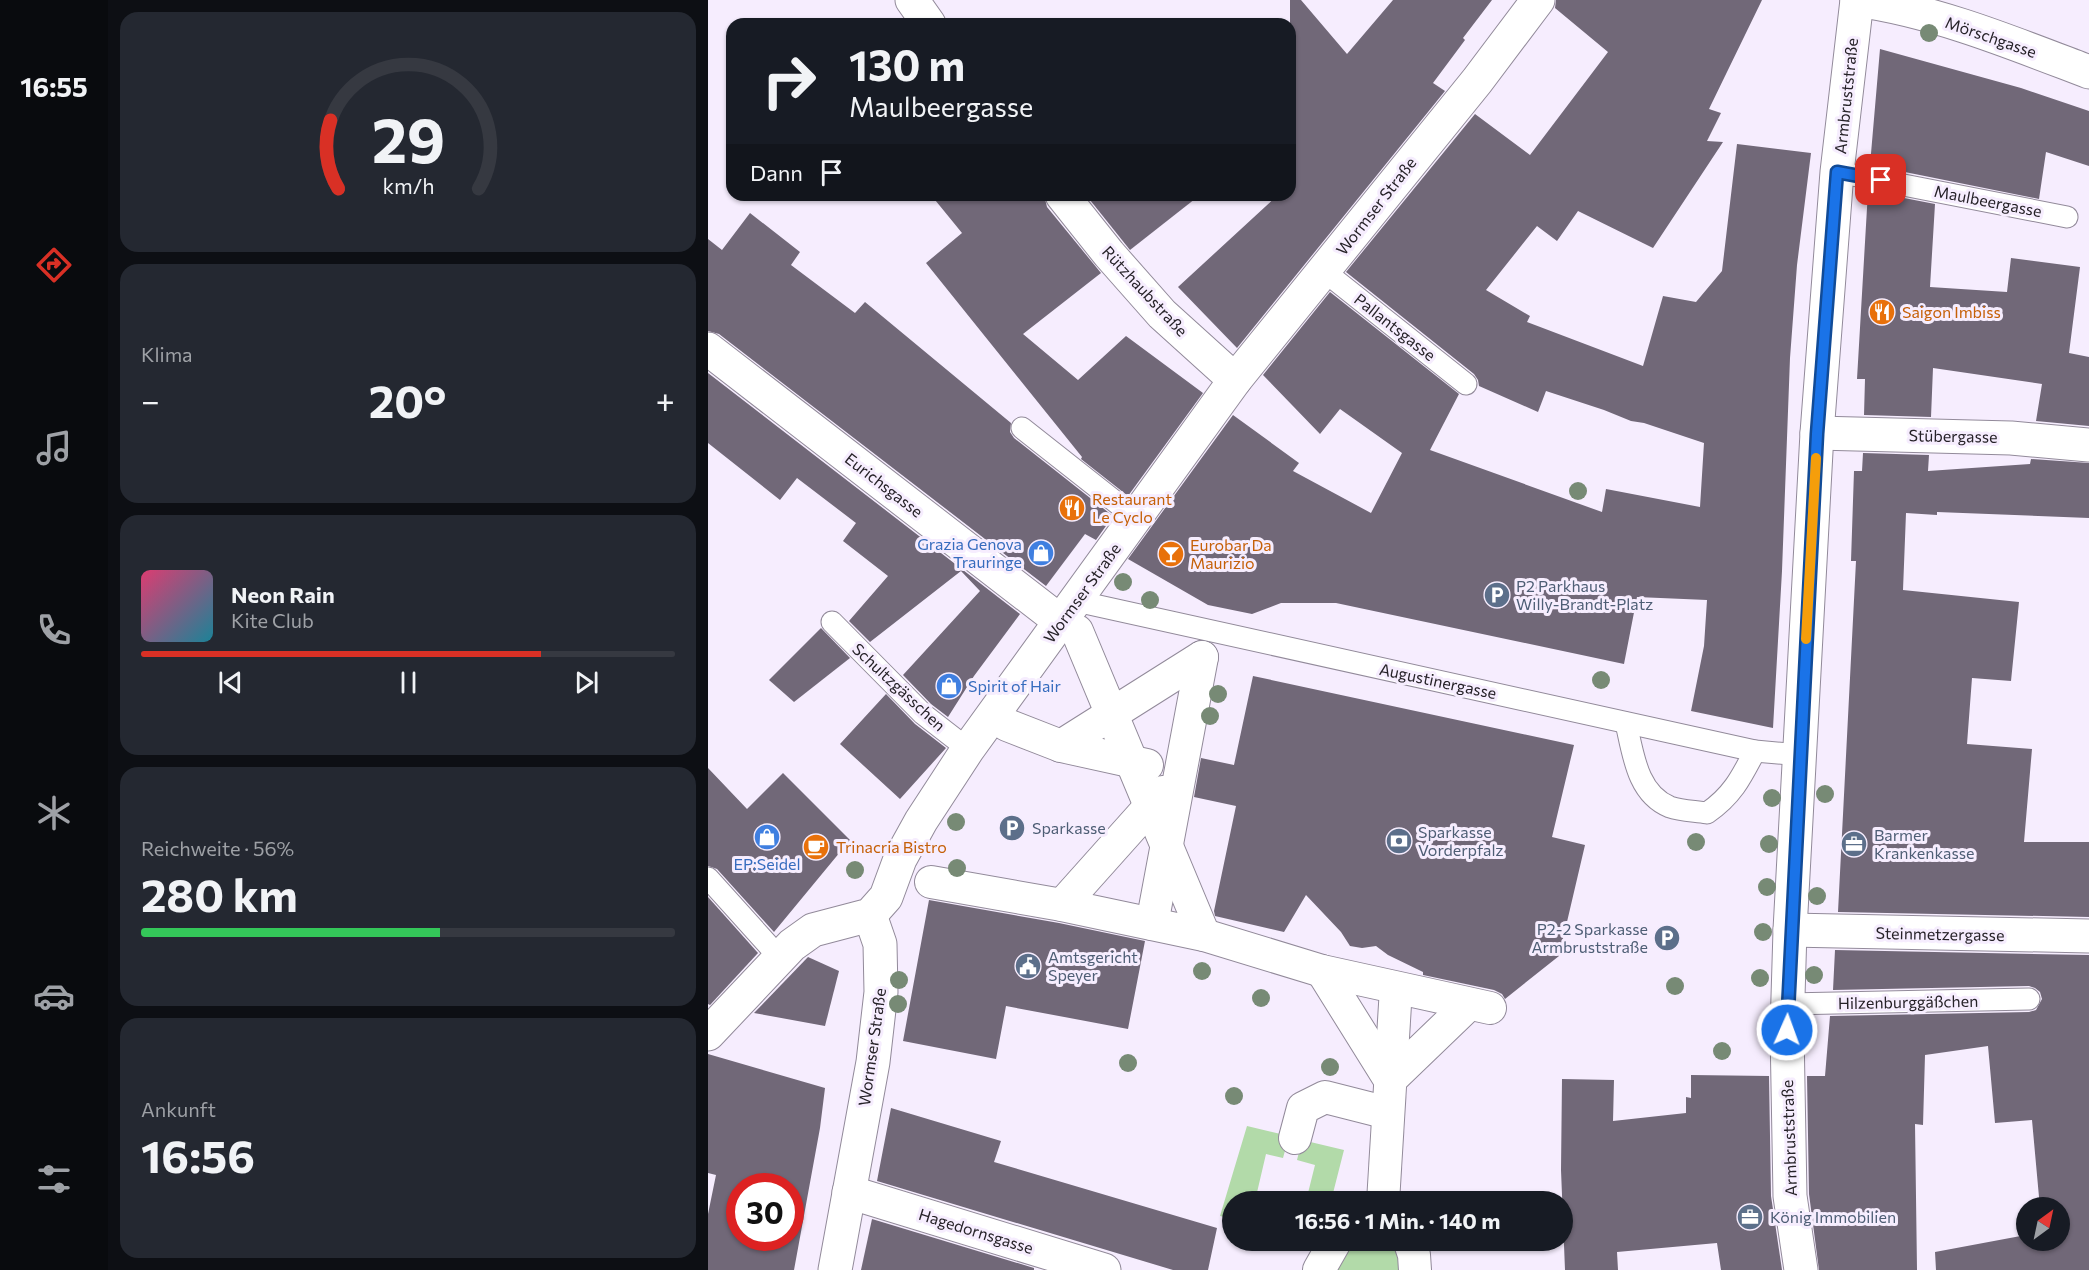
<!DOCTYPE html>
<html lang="de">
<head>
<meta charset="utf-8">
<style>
  :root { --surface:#171b24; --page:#242831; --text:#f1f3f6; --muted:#9ea1a6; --line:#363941; --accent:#d93025 }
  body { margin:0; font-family:Commissioner,sans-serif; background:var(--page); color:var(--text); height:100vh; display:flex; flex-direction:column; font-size:22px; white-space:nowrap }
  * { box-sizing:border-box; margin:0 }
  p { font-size:20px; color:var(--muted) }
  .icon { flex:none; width:33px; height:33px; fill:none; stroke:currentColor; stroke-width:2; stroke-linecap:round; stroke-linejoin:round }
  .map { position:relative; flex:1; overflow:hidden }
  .details { display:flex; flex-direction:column; gap:12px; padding:12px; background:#0d0f14; width:600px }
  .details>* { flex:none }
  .top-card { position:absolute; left:18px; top:18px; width:570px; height:183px; border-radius:18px; box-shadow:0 2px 4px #0004; background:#171b24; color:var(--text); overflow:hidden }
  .needle { width:39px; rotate:33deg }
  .buttons { position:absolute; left:1308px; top:1197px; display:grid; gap:12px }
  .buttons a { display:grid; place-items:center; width:54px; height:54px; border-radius:50%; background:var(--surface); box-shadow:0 2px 4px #0004; font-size:30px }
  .speed { position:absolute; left:18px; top:1173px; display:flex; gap:12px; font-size:30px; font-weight:700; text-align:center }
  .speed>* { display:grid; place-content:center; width:78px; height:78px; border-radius:50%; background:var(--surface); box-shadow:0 2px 4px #0004; line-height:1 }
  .speed .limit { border:9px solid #d22; background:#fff; color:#111 }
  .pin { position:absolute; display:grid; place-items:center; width:51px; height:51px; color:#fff; margin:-26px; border-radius:12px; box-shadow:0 3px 9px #0006 }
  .me { position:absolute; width:66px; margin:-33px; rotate:2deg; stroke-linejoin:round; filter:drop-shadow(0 0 4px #0008) }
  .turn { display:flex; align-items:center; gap:21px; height:126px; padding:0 24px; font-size:27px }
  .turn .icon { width:78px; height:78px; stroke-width:2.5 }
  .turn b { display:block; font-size:42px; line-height:51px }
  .then { display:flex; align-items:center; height:57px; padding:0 24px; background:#0003; gap:12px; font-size:22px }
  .big { font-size:45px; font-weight:700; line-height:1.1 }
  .details .card { flex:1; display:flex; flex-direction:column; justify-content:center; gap:9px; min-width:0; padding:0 21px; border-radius:18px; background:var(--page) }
  .details .dial { align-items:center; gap:0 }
  .dial svg { height:156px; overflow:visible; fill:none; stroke:var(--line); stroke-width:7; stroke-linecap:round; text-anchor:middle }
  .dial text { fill:var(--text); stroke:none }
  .song { display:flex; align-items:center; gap:18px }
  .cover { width:72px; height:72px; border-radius:9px; background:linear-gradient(135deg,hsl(340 70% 55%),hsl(190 70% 35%)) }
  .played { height:6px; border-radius:3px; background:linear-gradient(90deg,var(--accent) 75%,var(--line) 75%) }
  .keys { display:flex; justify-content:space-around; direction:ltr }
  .heat { display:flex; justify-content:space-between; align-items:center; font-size:33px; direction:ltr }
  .charge { height:9px; border-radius:4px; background:linear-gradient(90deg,#34c759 56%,var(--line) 0) }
  .trip { position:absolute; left:514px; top:1191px; width:351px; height:60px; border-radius:30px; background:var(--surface); box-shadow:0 2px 4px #0004; font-weight:700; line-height:60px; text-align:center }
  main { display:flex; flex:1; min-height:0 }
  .menu { display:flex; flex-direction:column; width:108px; justify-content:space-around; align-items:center; background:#090b0e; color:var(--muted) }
  .menu .icon { width:42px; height:42px }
  .menu .on { color:var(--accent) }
  .menu b { font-size:27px; color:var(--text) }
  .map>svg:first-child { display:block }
  .green { fill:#b2daa9 }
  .building { fill:#716878; fill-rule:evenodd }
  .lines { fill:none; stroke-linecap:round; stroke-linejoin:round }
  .service-casing { stroke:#928a9a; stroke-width:23 }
  .pedestrian-casing { stroke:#928a9a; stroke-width:34 }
  .minor-casing { stroke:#928a9a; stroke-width:35 }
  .service { stroke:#fff; stroke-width:21 }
  .pedestrian { stroke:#fff; stroke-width:32 }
  .minor { stroke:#fff; stroke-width:33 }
  .tree { fill:#778a75 }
  .route-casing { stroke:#114b97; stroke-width:15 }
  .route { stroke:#1a73e8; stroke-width:10 }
  .slow { stroke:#f59e0b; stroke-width:10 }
  .labels { text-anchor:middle; stroke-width:6; stroke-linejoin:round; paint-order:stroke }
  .street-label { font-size:16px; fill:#262228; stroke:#f6edfe }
  .food-label { font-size:16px; fill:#c56008; stroke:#f6edfe; text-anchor:start }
  .shop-label { font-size:16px; fill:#366cbe; stroke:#f6edfe; text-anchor:end }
  .service-label { font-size:16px; fill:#4e5e75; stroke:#f6edfe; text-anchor:start }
</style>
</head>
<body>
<main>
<nav class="menu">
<b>16:55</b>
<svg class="icon on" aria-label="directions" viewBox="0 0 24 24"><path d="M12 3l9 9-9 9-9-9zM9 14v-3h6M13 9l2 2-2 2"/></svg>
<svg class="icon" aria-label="music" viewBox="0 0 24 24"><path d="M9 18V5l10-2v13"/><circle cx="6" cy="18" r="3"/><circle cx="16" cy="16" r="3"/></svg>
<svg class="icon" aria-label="phone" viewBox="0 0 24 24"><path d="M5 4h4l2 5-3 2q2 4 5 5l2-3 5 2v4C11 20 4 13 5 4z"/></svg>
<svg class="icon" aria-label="climate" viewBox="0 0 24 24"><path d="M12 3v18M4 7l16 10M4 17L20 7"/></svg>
<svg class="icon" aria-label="car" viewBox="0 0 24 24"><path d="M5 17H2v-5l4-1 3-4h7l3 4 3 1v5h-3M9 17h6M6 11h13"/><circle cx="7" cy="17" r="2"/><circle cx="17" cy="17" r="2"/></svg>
<svg class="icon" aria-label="filters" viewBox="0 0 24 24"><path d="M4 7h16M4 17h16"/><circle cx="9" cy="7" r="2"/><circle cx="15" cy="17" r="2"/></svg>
</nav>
<section class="details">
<div class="card dial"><svg viewBox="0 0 100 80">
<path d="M14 69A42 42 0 1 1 86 69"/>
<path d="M14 69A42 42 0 0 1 10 34" stroke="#d93025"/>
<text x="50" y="56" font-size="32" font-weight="700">29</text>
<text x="50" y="72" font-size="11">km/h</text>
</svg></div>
<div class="card"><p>Klima</p>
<div class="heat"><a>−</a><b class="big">20°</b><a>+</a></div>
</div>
<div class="card">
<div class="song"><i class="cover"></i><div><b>Neon Rain</b><p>Kite Club</p></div></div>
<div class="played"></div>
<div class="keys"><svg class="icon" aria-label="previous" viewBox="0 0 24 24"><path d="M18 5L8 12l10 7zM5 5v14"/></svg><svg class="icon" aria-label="pause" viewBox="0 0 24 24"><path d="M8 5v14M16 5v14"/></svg><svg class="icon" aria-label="next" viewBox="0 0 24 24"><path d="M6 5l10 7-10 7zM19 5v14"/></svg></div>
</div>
<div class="card"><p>Reichweite · 56%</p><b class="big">280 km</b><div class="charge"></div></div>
<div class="card"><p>Ankunft</p><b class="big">16:56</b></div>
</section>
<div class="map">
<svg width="1381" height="1270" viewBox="0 0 1381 1270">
  <rect width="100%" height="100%" fill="#f6edfe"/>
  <g class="green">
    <path d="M539,1126L581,1136L575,1158L558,1154L547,1201L525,1202V1219L512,1216Z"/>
    <path d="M594,1140L636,1150L623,1201H598L607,1165L589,1160Z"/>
    <path d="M649,1241C665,1241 679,1239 692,1249L693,1270H627L643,1244Z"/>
  </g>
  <g class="building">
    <path d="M582,0H593L639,54L685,0H784L755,38L757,40L725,83L737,91L529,348L470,287L570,195H582V184L586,180L582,176Z"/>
    <path d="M848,0H1054L1001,109L1013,113L999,141L1015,142L945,248L870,211L849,241L829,226L778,290L822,316L819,322L935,366L955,296L988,302L1014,271L1029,144L1103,153L1089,265L1082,358L1074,571L1065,728L983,711L996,646L999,600L929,597L916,664L628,603H573L544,614L500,605L420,559L525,415L591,463L585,471L663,513L694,453L632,409L612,434L555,375L622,292L751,394L722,450L894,512L898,489L992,507L996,443L936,423L923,421L896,410L838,391L830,412L771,386L770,380L766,374L638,272L767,114L822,155L900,52L847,8Z"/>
    <path d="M1172,49L1313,88L1381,111V166L1338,152L1331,199L1162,165Z"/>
    <path d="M1160,191L1227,204L1222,287L1299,292L1303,258L1372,267L1361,353L1381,357V426L1328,421L1334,384L1225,368L1223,417L1156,415L1157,379H1149Z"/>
    <path d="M223,195H336L339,207L393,273L315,334L370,380L418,336L495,393L420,496L373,459L374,457L218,263L254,233Z"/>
    <path d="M378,195H492L422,250Z"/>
    <path d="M42,213L92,252L83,265L147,313L157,302L303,423L302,432L306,438L405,516L388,540L377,534L338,586L11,334L0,331V239L14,250Z"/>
    <path d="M0,373L312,614L266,676L240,717L223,704L195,675L272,591L253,571L162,642L141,621L180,576L135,541L148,523L89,478L72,500L0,443Z"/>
    <path d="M1155,453L1221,455L1220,471L1322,464L1323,459L1381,463V518L1229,512V515L1198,513L1195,590L1311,602L1303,681L1264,678L1259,744L1324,749L1316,842H1381V917L1130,912L1148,561H1143L1146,471H1154Z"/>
    <path d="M113,628L142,658L86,702L61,680Z"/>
    <path d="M545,676L866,745L844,837L877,845L851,956L797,999L794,994L786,990L715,975V972L680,955L668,946L654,948L642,946L633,932L598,895L576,932L507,916L506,911L528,806L486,797L493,758L526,765Z"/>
    <path d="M178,694L207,724L238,748L192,799L132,744Z"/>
    <path d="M0,768L39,809L75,773L142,840L66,932L9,869L0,866Z"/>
    <path d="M0,897L50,953L2,1005L0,1004Z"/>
    <path d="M221,900L351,923L437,941L420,1029L298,1006L288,1059L195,1041Z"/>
    <path d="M1127,950L1381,955V1270H1228L1227,1252L1318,1235V1240H1352V1208H1332L1324,1120L1287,1123L1280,1046L1217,1055L1215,1125L1207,1124L1209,1270H1111L1101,1194L1099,1076H1117L1122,1016L1321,1012L1328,1010L1334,999L1332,992L1327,988L1321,986L1125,990Z"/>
    <path d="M100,957L131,971L117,1026L46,1013Z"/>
    <path d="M0,1054L117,1088L112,1128L86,1270H0V1214L8,1175L0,1173ZM32,1186H82V1238H32Z"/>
    <path d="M983,1075L1061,1076L1063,1196L1074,1270H1013L1009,1243L909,1252L910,1270H857L853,1170L854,1079L906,1080L905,1121L978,1113V1097L983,1098Z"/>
    <path d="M183,1108L293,1141L286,1162L509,1228L500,1270H465L169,1181Z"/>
    <path d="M164,1219L326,1268V1270H153Z"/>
  </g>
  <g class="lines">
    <defs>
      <g id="service">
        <path d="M1129,172L1359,217"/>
        <path d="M616,271L758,384"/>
        <path d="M314,428L428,518"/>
        <path d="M368,601L1047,751L1093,755"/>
        <path d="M124,622L215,714L260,749"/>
        <path d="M918,723C925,753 929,794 962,807C973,811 987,811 999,813C1024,796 1033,778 1047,751"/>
        <path d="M0,878L71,957"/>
        <path d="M1080,1004L1321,999"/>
      </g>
      <g id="pedestrian">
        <path d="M369,631L496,935"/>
        <path d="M299,725L353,746L439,765"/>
        <path d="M353,746L494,657"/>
        <path d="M223,882L354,905L496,935L614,971L782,1008"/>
        <path d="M354,905L455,792"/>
        <path d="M444,924L494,657"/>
        <path d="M614,971L682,1080L761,1004"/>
        <path d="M587,1138L595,1108L617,1097L680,1113"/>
        <path d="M675,1202L688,988"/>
        <path d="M701,1240L706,1255L707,1270"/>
        <path d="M611,1270L628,1240"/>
      </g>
      <g id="minor">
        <path d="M204,0L221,24"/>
        <path d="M1149,0C1230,12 1305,43 1381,72"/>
        <path d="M354,195L401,254L454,314L527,380"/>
        <path d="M0,349L352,621"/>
        <path d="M1109,433L1303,438L1381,445"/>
        <path d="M1082,930L1381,936"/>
        <path d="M0,1034L84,945L105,930L162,915L178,897L192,859L213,821L260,749L527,380L769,81L830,0"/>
        <path d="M141,1192L396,1270"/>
        <path d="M127,1270L165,1062L173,992L172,944L162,915"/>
        <path d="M1093,1270L1082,1196L1079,1030L1082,930L1109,433L1129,172L1149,0"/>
      </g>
    </defs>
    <use href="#service" class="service-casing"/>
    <use href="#pedestrian" class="pedestrian-casing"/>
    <use href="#minor" class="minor-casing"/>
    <use href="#service" class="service"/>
    <use href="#pedestrian" class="pedestrian"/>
    <use href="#minor" class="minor"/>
  </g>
  <g class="tree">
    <circle cx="1221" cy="33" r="9"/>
    <circle cx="870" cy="491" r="9"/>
    <circle cx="415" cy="582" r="9"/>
    <circle cx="442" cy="600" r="9"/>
    <circle cx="893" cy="680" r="9"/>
    <circle cx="510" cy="694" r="9"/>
    <circle cx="502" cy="716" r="9"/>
    <circle cx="1117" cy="794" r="9"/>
    <circle cx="1064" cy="798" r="9"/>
    <circle cx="248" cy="822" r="9"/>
    <circle cx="988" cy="842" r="9"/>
    <circle cx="1061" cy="844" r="9"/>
    <circle cx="249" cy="868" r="9"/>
    <circle cx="147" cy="870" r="9"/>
    <circle cx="1059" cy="887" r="9"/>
    <circle cx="1109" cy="896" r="9"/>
    <circle cx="1055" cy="932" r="9"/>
    <circle cx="494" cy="971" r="9"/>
    <circle cx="1106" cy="975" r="9"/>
    <circle cx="1052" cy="978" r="9"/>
    <circle cx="191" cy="980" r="9"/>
    <circle cx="967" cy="986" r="9"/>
    <circle cx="553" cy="998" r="9"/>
    <circle cx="190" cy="1004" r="9"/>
    <circle cx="1014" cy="1051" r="9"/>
    <circle cx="420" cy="1063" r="9"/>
    <circle cx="622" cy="1067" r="9"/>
    <circle cx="526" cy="1096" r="9"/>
  </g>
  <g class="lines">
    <defs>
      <path id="route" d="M1079,1030L1109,434L1129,172L1173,180"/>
    </defs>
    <use href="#route" class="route-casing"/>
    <use href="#route" class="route"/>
    <path class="slow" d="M1098,639L1108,458"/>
  </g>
  <defs>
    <symbol id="restaurant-disc" viewBox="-11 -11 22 22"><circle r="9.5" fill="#e8710a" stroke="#f6edfe"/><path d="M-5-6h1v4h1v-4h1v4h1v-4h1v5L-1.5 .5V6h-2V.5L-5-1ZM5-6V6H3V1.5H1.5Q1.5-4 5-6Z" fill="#fff"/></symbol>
    <symbol id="shop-disc" viewBox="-11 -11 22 22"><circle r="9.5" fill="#3f7fe0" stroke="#f6edfe"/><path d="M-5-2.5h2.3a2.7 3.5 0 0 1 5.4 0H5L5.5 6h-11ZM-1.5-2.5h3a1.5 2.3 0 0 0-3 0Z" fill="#fff"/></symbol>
    <symbol id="bar-disc" viewBox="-11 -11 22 22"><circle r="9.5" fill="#e8710a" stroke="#f6edfe"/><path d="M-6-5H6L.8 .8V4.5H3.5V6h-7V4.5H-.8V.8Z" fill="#fff"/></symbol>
    <symbol id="parking-disc" viewBox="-11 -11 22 22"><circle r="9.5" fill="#5c6f8a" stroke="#f6edfe"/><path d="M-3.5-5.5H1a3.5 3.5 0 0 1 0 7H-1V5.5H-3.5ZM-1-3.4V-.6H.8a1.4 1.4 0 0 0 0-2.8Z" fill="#fff"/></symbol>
    <symbol id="bank-disc" viewBox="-11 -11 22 22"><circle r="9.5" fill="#5c6f8a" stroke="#f6edfe"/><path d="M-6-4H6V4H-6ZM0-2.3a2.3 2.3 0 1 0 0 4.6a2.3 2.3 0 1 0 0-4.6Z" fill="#fff"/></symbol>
    <symbol id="office-disc" viewBox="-11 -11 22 22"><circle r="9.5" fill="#5c6f8a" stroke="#f6edfe"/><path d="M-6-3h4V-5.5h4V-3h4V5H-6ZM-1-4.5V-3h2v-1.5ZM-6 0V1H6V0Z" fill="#fff"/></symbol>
    <symbol id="cafe-disc" viewBox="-11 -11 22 22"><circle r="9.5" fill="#e8710a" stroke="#f6edfe"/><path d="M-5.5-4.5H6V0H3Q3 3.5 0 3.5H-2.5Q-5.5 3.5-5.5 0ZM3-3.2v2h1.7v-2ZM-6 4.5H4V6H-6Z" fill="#fff"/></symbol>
    <symbol id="civic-disc" viewBox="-11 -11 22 22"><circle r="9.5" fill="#5c6f8a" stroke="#f6edfe"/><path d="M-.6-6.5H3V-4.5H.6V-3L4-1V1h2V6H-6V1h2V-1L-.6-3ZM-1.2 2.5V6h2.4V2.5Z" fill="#fff"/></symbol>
  </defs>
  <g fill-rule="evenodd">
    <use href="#restaurant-disc" x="1159" y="297" width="30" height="30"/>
    <use href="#restaurant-disc" x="349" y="493" width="30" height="30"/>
    <use href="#shop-disc" x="318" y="538" width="30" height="30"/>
    <use href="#bar-disc" x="448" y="539" width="30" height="30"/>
    <use href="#parking-disc" x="774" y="580" width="30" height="30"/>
    <use href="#shop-disc" x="226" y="671" width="30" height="30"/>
    <use href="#parking-disc" x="289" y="813" width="30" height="30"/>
    <use href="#shop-disc" x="44" y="822" width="30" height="30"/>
    <use href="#bank-disc" x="676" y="826" width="30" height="30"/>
    <use href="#office-disc" x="1131" y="829" width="30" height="30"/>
    <use href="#cafe-disc" x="93" y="832" width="30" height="30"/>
    <use href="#parking-disc" x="944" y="923" width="30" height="30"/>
    <use href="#civic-disc" x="305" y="951" width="30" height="30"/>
    <use href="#office-disc" x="1027" y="1202" width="30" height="30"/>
  </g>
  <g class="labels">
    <g class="street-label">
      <text transform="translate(1283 37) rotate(19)" y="6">Mörschgasse</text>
      <text transform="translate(1138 96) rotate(-84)" y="6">Armbruststraße</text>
      <text transform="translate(1280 201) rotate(11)" y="6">Maulbeergasse</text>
      <text transform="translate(668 206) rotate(-52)" y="6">Wormser Straße</text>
      <text transform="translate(437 291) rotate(47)" y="6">Rützhaubstraße</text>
      <text transform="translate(687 327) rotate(38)" y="6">Pallantsgasse</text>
      <text transform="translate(1245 436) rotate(1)" y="6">Stübergasse</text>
      <text transform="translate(176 485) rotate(38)" y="6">Eurichsgasse</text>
      <text transform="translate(374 593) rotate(-54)" y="6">Wormser Straße</text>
      <text transform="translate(730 681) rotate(12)" y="6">Augustinergasse</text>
      <text transform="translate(191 687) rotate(43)" y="6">Schultzgässchen</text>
      <text transform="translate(1232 934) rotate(1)" y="6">Steinmetzergasse</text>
      <text transform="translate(1200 1002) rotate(-1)" y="6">Hilzenburggäßchen</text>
      <text transform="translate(164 1047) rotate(-82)" y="6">Wormser Straße</text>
      <text transform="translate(1081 1138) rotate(-92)" y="6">Armbruststraße</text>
      <text transform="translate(268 1231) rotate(17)" y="6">Hagedornsgasse</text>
    </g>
    <g class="food-label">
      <text x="1194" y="318">Saigon Imbiss</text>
      <text x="384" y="505">Restaurant<tspan x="384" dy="18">Le Cyclo</tspan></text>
      <text x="482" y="551">Eurobar Da<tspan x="482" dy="18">Maurizio</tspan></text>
      <text x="128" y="853">Trinacria Bistro</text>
    </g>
    <g class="shop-label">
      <text x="314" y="550">Grazia Genova<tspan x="314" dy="18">Trauringe</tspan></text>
      <text x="260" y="692" text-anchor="start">Spirit of Hair</text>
      <text x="59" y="870" text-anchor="middle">EP:Seidel</text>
    </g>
    <g class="service-label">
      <text x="808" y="592">P2 Parkhaus<tspan x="808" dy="18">Willy-Brandt-Platz</tspan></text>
      <text x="324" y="834">Sparkasse</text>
      <text x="710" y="838">Sparkasse<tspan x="710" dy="18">Vorderpfalz</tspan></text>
      <text x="1166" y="841">Barmer<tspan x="1166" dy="18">Krankenkasse</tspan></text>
      <text x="940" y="935" text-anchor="end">P2-2 Sparkasse<tspan x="940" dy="18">Armbruststraße</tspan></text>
      <text x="340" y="963">Amtsgericht<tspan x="340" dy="18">Speyer</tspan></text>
      <text x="1062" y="1223">König Immobilien</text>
    </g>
  </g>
</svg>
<div class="buttons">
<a><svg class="needle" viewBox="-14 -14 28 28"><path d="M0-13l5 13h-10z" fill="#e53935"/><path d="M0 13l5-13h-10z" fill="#9ea1a6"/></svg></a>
</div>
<div class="speed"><div class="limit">30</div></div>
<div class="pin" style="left:1173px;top:180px;background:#d93025"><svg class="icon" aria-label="arrive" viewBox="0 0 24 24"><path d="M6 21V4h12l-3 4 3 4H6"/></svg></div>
<svg class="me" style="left:1079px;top:1030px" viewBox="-20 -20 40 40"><circle r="17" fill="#1a73e8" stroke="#fff" stroke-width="3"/><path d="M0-11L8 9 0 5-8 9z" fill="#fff"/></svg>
<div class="trip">16:56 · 1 Min. · 140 m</div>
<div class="top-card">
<div class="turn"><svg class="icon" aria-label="right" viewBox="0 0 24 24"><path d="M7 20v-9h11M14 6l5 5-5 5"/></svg><div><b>130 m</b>Maulbeergasse</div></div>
<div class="then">Dann<svg class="icon" aria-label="arrive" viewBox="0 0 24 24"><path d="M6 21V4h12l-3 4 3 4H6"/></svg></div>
</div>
</div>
</main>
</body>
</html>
